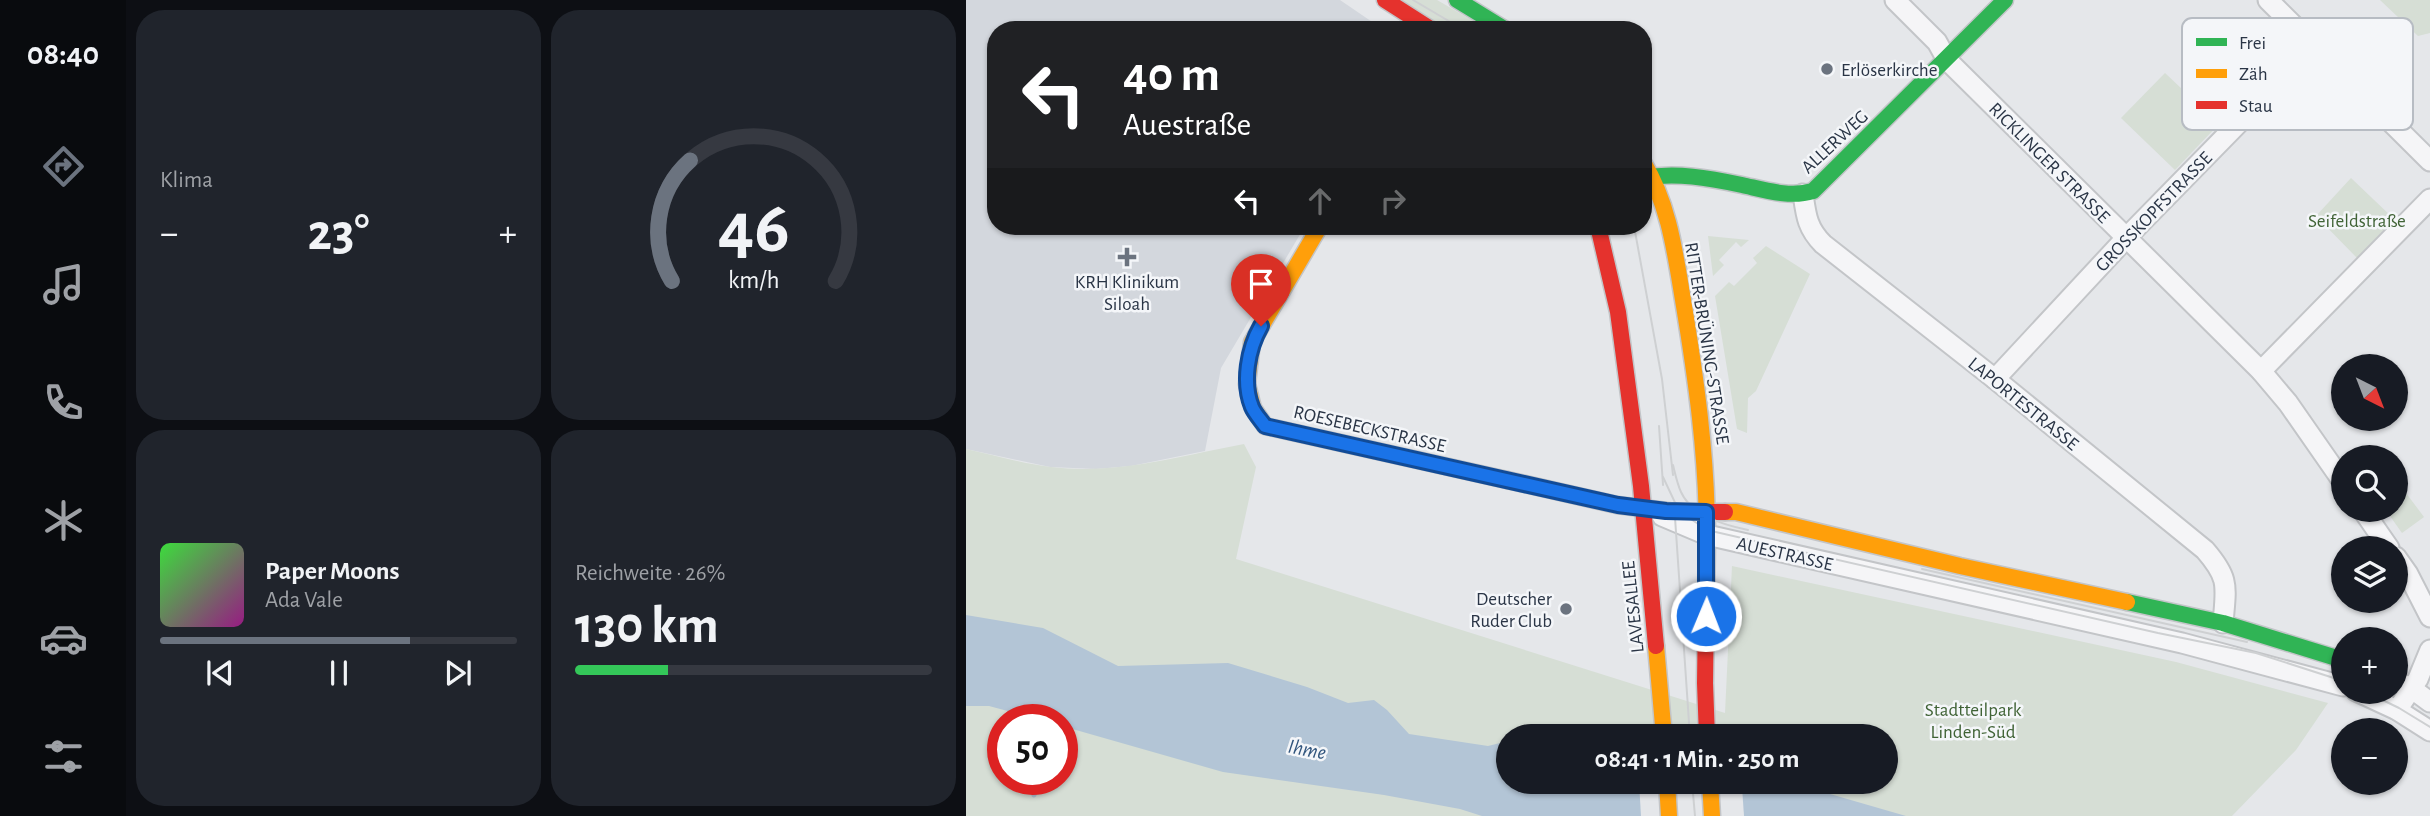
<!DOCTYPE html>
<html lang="de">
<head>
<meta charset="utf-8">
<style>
  :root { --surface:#171b24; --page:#20242c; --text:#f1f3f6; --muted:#9ea1a6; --line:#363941; --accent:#6b737f }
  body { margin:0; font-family:"Alegreya Sans",sans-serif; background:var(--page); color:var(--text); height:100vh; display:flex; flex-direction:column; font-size:26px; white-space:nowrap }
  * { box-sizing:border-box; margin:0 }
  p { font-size:23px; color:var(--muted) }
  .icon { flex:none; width:38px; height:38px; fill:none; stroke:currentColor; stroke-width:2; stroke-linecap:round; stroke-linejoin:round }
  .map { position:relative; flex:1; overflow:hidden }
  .panel { display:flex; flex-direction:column; gap:10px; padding:10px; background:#0d0f14; width:840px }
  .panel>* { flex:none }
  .guide { position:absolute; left:21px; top:21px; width:665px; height:214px; border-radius:28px; box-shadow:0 2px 5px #0004; background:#202124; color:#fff; overflow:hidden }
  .needle { width:46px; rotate:138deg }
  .tools { position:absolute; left:1365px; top:354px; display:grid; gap:14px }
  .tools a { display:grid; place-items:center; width:77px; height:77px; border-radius:50%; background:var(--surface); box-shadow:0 2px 5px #0004; font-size:35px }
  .speed { position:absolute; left:21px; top:704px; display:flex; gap:14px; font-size:35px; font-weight:700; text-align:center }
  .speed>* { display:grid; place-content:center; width:91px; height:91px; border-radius:50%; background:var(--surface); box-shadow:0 2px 5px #0004; line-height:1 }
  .speed .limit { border:10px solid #d22; background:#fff; color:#111 }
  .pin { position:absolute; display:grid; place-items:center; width:60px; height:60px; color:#fff; margin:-72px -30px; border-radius:50% 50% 50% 0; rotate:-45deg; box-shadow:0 0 7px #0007 }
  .pin .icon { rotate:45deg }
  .me { position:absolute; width:77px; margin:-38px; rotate:1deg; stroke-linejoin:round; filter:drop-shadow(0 0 5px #0008) }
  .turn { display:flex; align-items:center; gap:24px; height:147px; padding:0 21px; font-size:32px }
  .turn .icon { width:91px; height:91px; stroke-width:2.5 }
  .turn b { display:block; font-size:49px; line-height:60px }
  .lanes { display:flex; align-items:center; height:66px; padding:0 21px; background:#0003; justify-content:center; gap:35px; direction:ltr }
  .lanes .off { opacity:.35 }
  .big { font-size:52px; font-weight:700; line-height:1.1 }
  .panel .widget { flex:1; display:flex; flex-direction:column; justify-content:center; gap:10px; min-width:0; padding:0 24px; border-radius:28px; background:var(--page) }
  .panel .dial { align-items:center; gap:0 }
  .dial svg { height:182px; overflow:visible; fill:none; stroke:var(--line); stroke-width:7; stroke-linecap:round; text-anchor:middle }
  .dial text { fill:var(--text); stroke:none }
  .song { display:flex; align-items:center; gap:21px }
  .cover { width:84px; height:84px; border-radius:10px; background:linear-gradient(135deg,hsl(120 70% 55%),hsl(310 70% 35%)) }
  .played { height:7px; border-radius:4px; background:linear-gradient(90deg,var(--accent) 70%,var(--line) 70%) }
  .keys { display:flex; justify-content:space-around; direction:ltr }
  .heat { display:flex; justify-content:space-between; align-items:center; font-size:38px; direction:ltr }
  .charge { height:10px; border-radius:5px; background:linear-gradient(90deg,#34c759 26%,var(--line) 0) }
  .panel .tiles { flex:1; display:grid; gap:10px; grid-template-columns:repeat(2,1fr) }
  .trip { position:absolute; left:530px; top:724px; width:402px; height:70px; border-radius:35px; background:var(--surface); box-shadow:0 2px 5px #0004; font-weight:700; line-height:70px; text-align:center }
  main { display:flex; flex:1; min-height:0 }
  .dock { display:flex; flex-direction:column; width:126px; justify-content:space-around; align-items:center; background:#090b0e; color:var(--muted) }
  .dock .icon { width:49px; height:49px }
  .dock .current { color:var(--accent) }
  .dock b { font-size:32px; color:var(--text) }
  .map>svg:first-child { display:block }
  .built { fill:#d3d7dd }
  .green { fill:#d6ded5; fill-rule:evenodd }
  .water { fill:#b3c5d6 }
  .pier { fill:#e5e7ea }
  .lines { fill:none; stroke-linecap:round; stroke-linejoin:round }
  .stream { stroke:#b3c5d6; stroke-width:5 }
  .street-casing { stroke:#c3c5c8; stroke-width:23 }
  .fast-casing { stroke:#c3c5c8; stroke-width:19 }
  .slow-casing { stroke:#c3c5c8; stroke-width:19 }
  .jam-casing { stroke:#c3c5c8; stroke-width:19 }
  .street { stroke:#f5f5f7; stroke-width:19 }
  .fast { stroke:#30b455; stroke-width:16 }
  .slow { stroke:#ff9f0a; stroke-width:16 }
  .jam { stroke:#e5322d; stroke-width:16 }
  .tram { stroke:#ced0d2; stroke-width:2 }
  .route-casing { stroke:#114b97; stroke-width:18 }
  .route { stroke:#1a73e8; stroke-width:12 }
  .poi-dot { fill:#6b737f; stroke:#f4f6f9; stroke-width:2.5 }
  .labels { text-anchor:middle; stroke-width:5; stroke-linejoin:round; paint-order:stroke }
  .poi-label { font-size:19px; fill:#2a3546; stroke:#f4f6f9; text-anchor:start }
  .street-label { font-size:19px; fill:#2a3546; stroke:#f4f6f9 }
  .park-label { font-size:19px; fill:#406336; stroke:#f4f6f9 }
  .water-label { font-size:21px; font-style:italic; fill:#31557d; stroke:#f4f6f9 }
  .key { fill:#f4f6f9; stroke:#b7bcc3; stroke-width:2 }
  .key-label { font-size:19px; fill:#2a3546 }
</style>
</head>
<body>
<main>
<nav class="dock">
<b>08:40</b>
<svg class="icon current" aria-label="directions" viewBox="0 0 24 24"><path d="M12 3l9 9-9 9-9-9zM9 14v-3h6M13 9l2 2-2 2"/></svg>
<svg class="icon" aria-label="music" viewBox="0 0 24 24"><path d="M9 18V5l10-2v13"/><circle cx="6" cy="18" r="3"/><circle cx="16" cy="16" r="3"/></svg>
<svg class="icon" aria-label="phone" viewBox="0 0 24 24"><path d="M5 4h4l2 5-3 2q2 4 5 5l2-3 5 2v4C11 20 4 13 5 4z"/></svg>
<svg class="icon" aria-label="climate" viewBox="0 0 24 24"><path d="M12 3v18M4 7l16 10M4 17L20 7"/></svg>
<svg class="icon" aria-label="car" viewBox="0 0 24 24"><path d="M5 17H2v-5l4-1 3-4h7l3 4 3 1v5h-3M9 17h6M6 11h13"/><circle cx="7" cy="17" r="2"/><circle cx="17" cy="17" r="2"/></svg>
<svg class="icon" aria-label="filters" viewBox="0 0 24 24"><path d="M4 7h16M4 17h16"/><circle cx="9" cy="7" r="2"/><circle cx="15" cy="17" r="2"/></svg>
</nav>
<section class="panel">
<div class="tiles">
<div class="widget"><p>Klima</p>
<div class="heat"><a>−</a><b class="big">23°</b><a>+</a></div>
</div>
<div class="widget dial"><svg viewBox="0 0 100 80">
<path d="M14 69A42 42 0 1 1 86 69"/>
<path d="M14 69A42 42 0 0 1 22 16" stroke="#6b737f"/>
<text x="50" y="56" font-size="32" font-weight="700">46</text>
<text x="50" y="72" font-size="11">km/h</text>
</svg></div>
<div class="widget">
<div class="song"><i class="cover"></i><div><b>Paper Moons</b><p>Ada Vale</p></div></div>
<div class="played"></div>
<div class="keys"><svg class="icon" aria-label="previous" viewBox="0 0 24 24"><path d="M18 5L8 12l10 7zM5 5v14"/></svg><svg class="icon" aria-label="pause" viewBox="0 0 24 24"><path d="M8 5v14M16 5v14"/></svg><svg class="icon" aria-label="next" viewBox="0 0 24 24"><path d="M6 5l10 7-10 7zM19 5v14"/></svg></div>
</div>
<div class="widget"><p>Reichweite · 26%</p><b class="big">130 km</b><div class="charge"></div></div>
</div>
</section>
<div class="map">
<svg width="1464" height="816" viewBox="0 0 1464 816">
  <rect width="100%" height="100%" fill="#e5e7ea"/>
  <path class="built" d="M0,0H374L418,30H30V226H339L255,368L239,451L165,466L130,469L84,467L0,449Z"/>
  <g class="green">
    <path d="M433,0H471L523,30H484Z"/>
    <path d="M1414,0H1464V33L1452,36Z"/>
    <path d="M1199,73L1253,124L1209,170L1155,118Z"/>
    <path d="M1385,178L1428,219L1391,258L1350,216Z"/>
    <path d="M742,236L783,240L775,247L770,242L753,260L758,265L747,276Z"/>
    <path d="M800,246L844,274L790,391L782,398L781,433L771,429L749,296L763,282L768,286L791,263L787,258Z"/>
    <path d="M278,444L290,467L270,559L759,713L766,566L1210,662L1362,703L1330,750L1266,816H0V449C28,455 57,464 85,467C150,475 214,456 278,444ZM37,719H96V779H37ZM542,737H920V782H542Z"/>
    <path d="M1431,481L1458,517L1436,533L1419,509H1430Z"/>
  </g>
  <path class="water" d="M0,615L77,628L152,666L262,663L341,687L382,703L408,700L421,710L443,734L522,746L542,741V782H742L783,793L864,794L940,816H516L494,809L418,795L257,772L96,726V719H72L23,706H0Z"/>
  <path class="pier" d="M673,782H756L776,787L778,816H675Z"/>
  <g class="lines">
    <path class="stream" d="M68,795L72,782"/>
    <defs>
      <g id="street">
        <path d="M929,0L971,42L981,60L1295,371L1322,403L1377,482"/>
        <path d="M1302,0L1464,161"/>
        <path d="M837,194C840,215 841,228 857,244L1029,379L1239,550C1264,579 1260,586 1257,623"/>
        <path d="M1295,371L1464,199"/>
        <path d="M1029,379L1160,238L1348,46"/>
        <path d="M1396,509L1423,548"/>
        <path d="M696,516L741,535L1216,643L1377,686"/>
        <path d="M1430,557L1442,574L1464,617"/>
        <path d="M1430,681L1445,688L1464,702"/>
        <path d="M1390,691L1431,710L1464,731"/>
        <path d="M1431,710L1452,679L1464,650"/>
      </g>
      <g id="fast">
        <path d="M491,0L540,30"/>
        <path d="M677,178C710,172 743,178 776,185C799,190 824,198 847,191L1039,0"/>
        <path d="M1161,602L1257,623L1377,660"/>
      </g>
      <g id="slow">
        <path d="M677,162C703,204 709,252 717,300C730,378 741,456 741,535"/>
        <path d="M354,226L286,342L281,384L287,408L299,426L541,480"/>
        <path d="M759,512H770L994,566L1161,602"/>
        <path d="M690,646L698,737"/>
        <path d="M701,782L703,816"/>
        <path d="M744,782L746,816"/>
      </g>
      <g id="jam">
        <path d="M419,0L466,30"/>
        <path d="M632,226L652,312L675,486L690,646"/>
        <path d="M541,480L651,505L709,512H759"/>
        <path d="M741,737L739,683L741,535"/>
      </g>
    </defs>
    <use href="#street" class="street-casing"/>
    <use href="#fast" class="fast-casing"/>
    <use href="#slow" class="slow-casing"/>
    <use href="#jam" class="jam-casing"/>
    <use href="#street" class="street"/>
    <use href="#fast" class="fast"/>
    <use href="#slow" class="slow"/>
    <use href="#jam" class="jam"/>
    <g class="tram">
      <path d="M447,0L498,30"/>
      <path d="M668,226L696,379L707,475"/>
      <path d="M693,426L697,485"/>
      <path d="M707,465C709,473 711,483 715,492C726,516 758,525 782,530"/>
      <path d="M697,477L713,511L741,530L1192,633L1290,653L1377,681"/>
      <path d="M708,503L724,737"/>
      <path d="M956,569L1281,642"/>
      <path d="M1398,691L1433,708L1464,727"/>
      <path d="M726,782L729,816"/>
    </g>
  </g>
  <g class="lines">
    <defs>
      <path id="route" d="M295,326C282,349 276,382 286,407C289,414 295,420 299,426L652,505L700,511L740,512V616"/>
    </defs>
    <use href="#route" class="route-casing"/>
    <use href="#route" class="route"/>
  </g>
  <g class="poi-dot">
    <circle cx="861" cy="69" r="7"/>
    <path d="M157.5 246.5h7v7h7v7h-7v7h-7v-7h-7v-7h7z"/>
    <circle cx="600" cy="609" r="7"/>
  </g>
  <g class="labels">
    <g class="poi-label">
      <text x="875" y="76">Erlöserkirche</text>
      <text x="161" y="288" text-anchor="middle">KRH Klinikum<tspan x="161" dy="22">Siloah</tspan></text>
      <text x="586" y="605" text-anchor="end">Deutscher<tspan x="586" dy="22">Ruder Club</tspan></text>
    </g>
    <g class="street-label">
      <text transform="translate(868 141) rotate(-43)" y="7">ALLERWEG</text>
      <text transform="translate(1084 162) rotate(45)" y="7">RICKLINGER STRASSE</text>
      <text transform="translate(1187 211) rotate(-46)" y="7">GROSSKOPFSTRASSE</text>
      <text transform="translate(742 343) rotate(81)" y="7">RITTER-BRÜNING-STRASSE</text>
      <text transform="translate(1058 403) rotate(39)" y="7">LAPORTESTRASSE</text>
      <text transform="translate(404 428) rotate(13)" y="7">ROESEBECKSTRASSE</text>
      <text transform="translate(819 553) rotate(13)" y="7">AUESTRASSE</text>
      <text transform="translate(666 607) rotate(-96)" y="7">LAVESALLEE</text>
    </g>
    <g class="park-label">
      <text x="1391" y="227">Seifeldstraße</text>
      <text x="1007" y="716">Stadtteilpark<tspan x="1007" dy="22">Linden-Süd</tspan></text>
    </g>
    <g class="water-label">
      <text transform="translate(341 749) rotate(11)" y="7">Ihme</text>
    </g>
  </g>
  <rect x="1216" y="18" width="231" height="112" rx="10" class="key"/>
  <rect x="1230" y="38" width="31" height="8" fill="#30b455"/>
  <rect x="1230" y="69" width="31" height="9" fill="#ff9f0a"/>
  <rect x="1230" y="101" width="31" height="8" fill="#e5322d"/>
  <g class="key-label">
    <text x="1273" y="49">Frei</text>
    <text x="1273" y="80">Zäh</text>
    <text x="1273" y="112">Stau</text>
  </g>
</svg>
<div class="tools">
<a><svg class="needle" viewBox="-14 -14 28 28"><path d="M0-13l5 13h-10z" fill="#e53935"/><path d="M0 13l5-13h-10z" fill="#9ea1a6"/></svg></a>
<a><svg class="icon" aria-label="search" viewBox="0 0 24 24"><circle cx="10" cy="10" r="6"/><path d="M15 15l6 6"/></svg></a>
<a><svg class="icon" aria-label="layers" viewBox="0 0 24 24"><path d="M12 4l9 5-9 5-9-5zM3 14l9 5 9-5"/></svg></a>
<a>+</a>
<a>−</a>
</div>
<div class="speed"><div class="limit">50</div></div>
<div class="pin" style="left:295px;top:326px;background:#d93025"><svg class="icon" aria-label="arrive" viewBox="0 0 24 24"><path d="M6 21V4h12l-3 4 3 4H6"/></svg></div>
<svg class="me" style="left:740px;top:616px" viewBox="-20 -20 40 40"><circle r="17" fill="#1a73e8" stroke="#fff" stroke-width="3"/><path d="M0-11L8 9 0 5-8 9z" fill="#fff"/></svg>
<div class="trip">08:41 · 1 Min. · 250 m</div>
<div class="guide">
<div class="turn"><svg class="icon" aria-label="left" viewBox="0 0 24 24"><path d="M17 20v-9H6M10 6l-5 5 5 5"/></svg><div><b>40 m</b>Auestraße</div></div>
<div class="lanes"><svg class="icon" aria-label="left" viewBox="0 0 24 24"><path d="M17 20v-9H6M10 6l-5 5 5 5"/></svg><svg class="icon off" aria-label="ahead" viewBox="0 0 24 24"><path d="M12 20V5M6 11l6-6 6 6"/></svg><svg class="icon off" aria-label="right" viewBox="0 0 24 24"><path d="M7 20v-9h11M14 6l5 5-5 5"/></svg></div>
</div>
</div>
</main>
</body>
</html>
